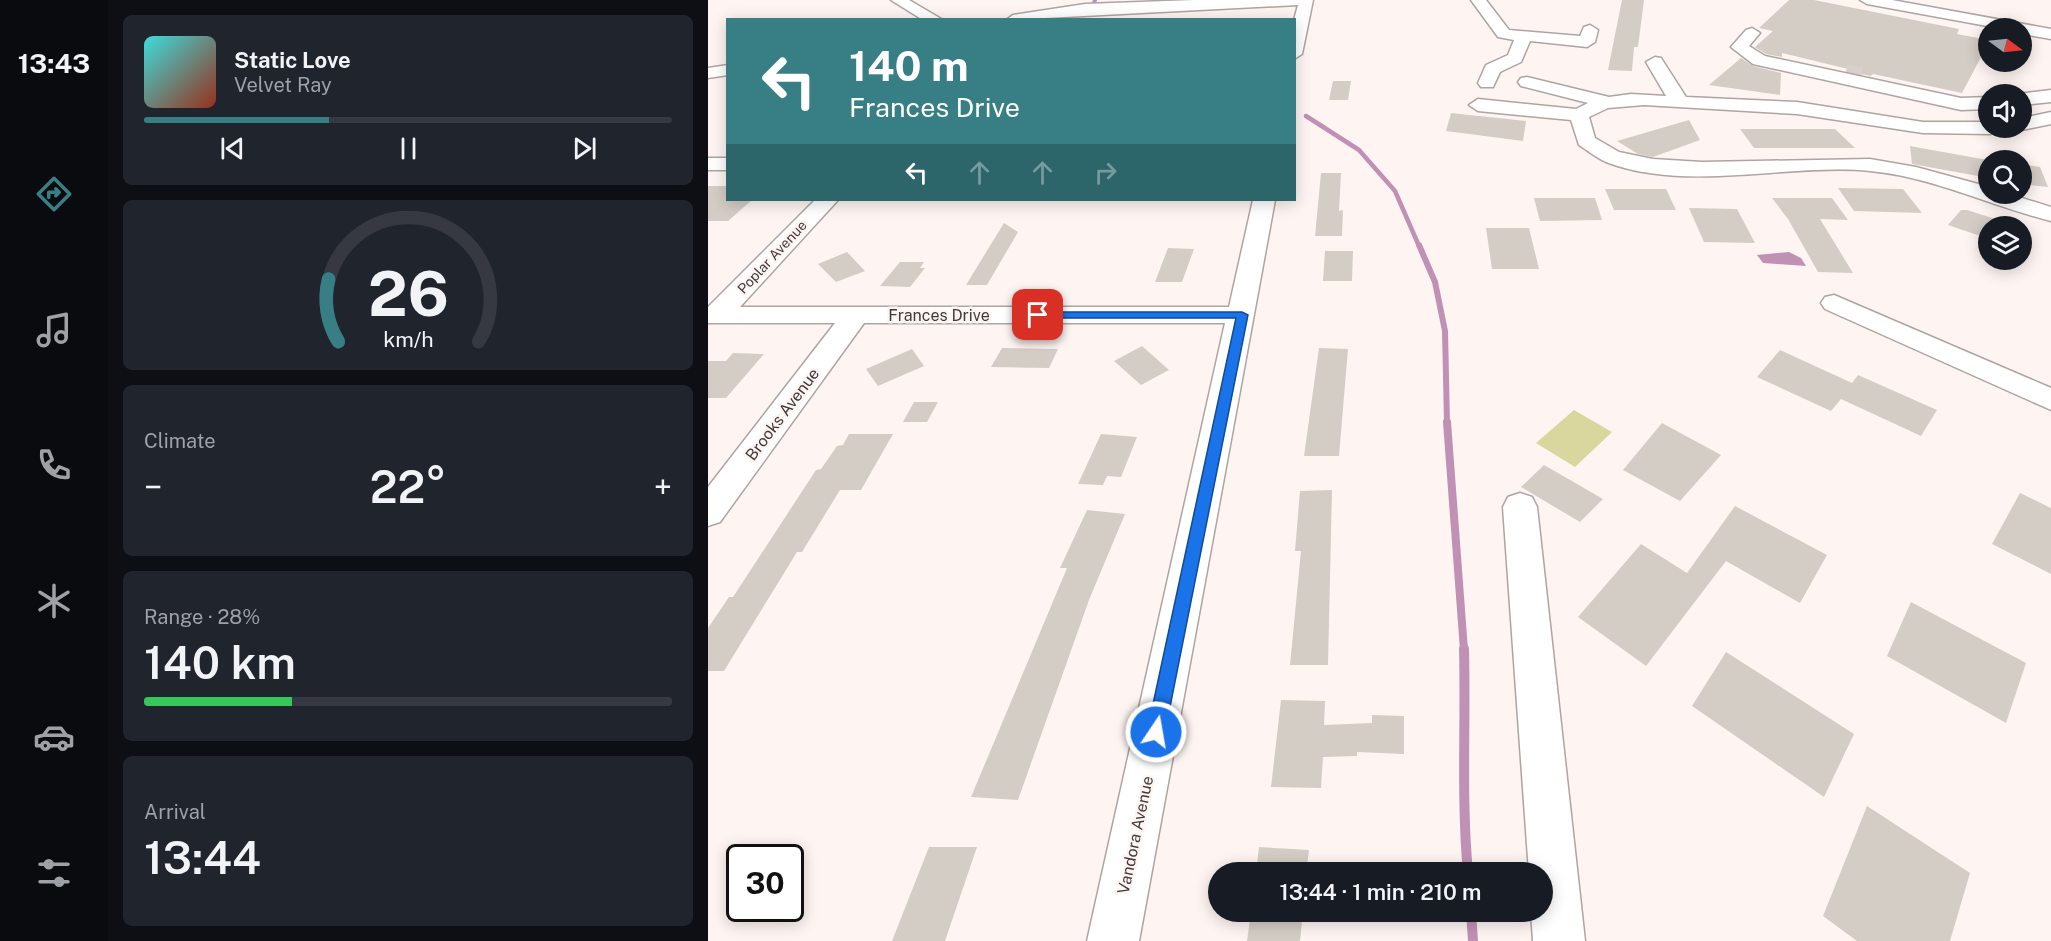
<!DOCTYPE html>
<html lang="en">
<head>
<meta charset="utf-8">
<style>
  :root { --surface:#171b24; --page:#20242c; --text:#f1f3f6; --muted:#9ea1a6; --line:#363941; --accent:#377f85 }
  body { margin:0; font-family:"Public Sans",sans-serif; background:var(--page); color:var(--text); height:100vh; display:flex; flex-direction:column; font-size:22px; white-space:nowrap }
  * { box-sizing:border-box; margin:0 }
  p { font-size:20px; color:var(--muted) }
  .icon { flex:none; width:33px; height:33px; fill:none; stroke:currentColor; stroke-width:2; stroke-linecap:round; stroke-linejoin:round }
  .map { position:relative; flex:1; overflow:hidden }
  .side { display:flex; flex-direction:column; gap:15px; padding:15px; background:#0d0f14; width:600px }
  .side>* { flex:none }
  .top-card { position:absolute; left:18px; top:18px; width:570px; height:183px; border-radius:0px; box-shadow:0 3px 15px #0003; background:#377f85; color:#fff; overflow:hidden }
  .needle { width:39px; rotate:105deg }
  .fabs { position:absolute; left:1270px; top:18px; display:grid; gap:12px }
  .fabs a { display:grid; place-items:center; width:54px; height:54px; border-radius:50%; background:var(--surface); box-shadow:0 3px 15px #0003; font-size:30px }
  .speed { position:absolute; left:18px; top:844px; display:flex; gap:12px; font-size:30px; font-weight:700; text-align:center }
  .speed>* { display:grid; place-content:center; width:78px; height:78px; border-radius:50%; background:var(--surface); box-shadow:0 3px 15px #0003; line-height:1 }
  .speed .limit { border:3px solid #111; border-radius:9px; background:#fff; color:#111 }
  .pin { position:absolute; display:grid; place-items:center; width:51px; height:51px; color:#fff; margin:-26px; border-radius:12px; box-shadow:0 3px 9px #0006 }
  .me { position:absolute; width:66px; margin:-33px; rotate:12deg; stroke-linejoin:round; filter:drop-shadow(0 0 4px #0008) }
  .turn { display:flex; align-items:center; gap:21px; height:126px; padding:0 24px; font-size:27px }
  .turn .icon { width:78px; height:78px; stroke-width:2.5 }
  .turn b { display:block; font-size:42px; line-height:51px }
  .lanes { display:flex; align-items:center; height:57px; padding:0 24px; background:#0003; justify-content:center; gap:30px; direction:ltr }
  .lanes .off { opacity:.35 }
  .big { font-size:45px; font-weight:600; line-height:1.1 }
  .side .tile { flex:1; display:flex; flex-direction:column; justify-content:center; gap:9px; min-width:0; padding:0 21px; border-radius:9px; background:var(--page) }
  .side .dial { align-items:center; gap:0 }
  .dial svg { height:156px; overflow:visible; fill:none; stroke:var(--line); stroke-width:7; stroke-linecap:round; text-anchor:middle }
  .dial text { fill:var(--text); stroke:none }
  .song { display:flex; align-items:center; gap:18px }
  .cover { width:72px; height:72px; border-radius:9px; background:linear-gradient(135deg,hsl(180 70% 55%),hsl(10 70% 35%)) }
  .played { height:6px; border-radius:3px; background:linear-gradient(90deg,var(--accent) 35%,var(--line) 35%) }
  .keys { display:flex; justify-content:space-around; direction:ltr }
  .heat { display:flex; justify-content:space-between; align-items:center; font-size:33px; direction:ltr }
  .charge { height:9px; border-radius:4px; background:linear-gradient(90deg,#34c759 28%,var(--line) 0) }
  .trip { position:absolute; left:500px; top:862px; width:345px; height:60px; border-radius:30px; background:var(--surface); box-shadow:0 3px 15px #0003; font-weight:600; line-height:60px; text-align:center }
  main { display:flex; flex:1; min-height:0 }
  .menu { display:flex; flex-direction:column; width:108px; justify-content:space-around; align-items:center; background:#090b0e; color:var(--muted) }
  .menu .icon { width:42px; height:42px }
  .menu .active { color:var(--accent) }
  .menu b { font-size:27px; color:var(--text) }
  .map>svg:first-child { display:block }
  .green { fill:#d9d69e }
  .water { fill:#c191b5 }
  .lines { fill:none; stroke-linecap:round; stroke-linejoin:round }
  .stream-far4 { stroke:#c191b5; stroke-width:4 }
  .stream-far3 { stroke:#c191b5; stroke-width:4.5 }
  .stream-far2 { stroke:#c191b5; stroke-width:6 }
  .stream-far1 { stroke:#c191b5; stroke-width:8 }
  .stream { stroke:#c191b5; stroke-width:10 }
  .building { fill:#d3cdc5 }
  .minor-tunnel { stroke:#d8d0cd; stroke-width:16; stroke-dasharray:16 8; stroke-linecap:butt }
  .minor-casing { stroke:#aea4a0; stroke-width:3 }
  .minor { fill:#fff; fill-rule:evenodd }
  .route { fill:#1a73e8; stroke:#114b97; stroke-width:1.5 }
  .labels { text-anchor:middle; stroke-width:5; stroke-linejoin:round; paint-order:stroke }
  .far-street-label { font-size:14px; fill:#3f3b3a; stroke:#fef5f2 }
  .street-label { font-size:16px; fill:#3f3b3a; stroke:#fef5f2 }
</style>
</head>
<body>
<main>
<nav class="menu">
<b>13:43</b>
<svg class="icon active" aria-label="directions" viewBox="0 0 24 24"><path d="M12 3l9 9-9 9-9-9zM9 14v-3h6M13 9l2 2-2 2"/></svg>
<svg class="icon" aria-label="music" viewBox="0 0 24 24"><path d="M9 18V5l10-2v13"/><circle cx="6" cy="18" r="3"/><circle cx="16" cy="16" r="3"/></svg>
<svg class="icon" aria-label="phone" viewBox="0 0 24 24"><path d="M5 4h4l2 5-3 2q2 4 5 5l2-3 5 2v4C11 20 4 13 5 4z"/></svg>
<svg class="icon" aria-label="climate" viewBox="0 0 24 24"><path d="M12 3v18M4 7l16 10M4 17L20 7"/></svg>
<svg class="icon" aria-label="car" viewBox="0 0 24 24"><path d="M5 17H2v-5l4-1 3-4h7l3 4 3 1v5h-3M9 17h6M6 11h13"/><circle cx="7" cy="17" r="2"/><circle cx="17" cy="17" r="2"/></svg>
<svg class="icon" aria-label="filters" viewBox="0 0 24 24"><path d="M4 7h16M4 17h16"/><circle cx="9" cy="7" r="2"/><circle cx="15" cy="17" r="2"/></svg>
</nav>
<section class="side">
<div class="tile">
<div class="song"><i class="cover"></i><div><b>Static Love</b><p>Velvet Ray</p></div></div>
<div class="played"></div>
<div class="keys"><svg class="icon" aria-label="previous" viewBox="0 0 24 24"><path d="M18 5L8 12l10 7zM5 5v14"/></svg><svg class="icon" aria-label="pause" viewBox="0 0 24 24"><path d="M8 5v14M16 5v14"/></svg><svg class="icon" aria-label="next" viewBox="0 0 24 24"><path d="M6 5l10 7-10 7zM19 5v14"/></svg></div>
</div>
<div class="tile dial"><svg viewBox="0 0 100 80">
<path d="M14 69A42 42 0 1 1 86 69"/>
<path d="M14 69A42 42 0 0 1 9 37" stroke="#377f85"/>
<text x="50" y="56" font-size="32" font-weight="700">26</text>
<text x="50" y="72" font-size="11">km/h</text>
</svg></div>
<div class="tile"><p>Climate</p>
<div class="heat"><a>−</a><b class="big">22°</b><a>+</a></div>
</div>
<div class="tile"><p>Range · 28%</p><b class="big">140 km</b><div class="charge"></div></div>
<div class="tile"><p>Arrival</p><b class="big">13:44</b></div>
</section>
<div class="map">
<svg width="1343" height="941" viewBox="0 0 1343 941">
  <rect width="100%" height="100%" fill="#fef5f2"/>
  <path class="green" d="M866,410L904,432L867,467L828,443Z"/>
  <path class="water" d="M1081,252L1093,258L1098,266L1055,263L1049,255Z"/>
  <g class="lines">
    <path class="stream-far4" d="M386,3L387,0"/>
    <path class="stream-far3" d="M598,116L651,150L687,191L711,246"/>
    <path class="stream-far2" d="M711,245L727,282L737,331L739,423"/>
    <path class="stream-far1" d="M739,422L756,650"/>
    <g class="stream">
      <path d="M756,649C758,724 753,798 760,873"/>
      <path d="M763,912L765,941"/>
    </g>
  </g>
  <g class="building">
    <path d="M914,0H936L930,47H926L924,71L900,70Z"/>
    <path d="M1081,0H1106L1251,29L1249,34L1281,40V42L1254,93L1165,74L1163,76L1138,71L1140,69L1074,53V57L1058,54L1047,47L1065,31L1051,28Z"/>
    <path d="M1033,58L1045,66L1073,73L1072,95L1001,85Z"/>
    <path d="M625,81H643L640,100H621Z"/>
    <path d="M743,113L818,121L815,141L738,131Z"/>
    <path d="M981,120L992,140L945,157L930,154L909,141Z"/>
    <path d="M1032,129H1127L1147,148H1046Z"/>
    <path d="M1202,146L1274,159L1293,160H1281V178L1204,164Z"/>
    <path d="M1314,164L1332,167L1340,187L1314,184Z"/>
    <path d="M613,173H633L631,211L635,210L634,236H607Z"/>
    <path d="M0,186H20V200H44L20,221H0Z"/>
    <path d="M1130,188L1195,189L1214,213L1146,211Z"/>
    <path d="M897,189H958L968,210H906Z"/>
    <path d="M826,198H887L894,220L832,221Z"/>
    <path d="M1064,198H1124L1140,220L1112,219L1145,273L1110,272L1080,219Z"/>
    <path d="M981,208L1029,209L1047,243L996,242Z"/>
    <path d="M1253,210H1259L1309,226H1281V239L1240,225Z"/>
    <path d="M296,223L310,232L279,285H258Z"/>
    <path d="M778,228H821L831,269H784Z"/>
    <path d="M460,248L486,249L474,282H447Z"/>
    <path d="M617,251H645L644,281H615Z"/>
    <path d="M139,252L157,271L128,282L110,264Z"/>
    <path d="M192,262H216L212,268H217L202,287L172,286Z"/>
    <path d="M434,346L461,370L433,385L406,361Z"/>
    <path d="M294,348L350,349L341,368L283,367Z"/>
    <path d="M611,348L640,349L631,456H596Z"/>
    <path d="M204,349L216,366L170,386L158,369Z"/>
    <path d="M1072,350L1144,383L1150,375L1229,410L1213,436L1133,399L1123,411L1049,377Z"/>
    <path d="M25,353L56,354L18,398H0V361H18Z"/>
    <path d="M206,402H230L219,422H195Z"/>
    <path d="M954,423L1013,455L972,501L915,470Z"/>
    <path d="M141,434H185L153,490H132L94,552H89L16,671H0V628L21,597H25L108,470L113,469L129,446L135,445Z"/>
    <path d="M393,434L429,437L413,477L399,476L395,485L370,484Z"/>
    <path d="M836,465L850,473L895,499L872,522L813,487Z"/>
    <path d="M624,490L620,665H582L593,551H587L592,491Z"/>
    <path d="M1312,493L1343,508V574L1284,544Z"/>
    <path d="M1027,506L1119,555L1092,603L1018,561L938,666L870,617L933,544L979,573Z"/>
    <path d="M379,510L417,514L381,600L310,800L263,797L359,568H352Z"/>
    <path d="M1203,602L1318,663L1298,723L1179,656Z"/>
    <path d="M1018,652L1146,734L1116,797L984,706Z"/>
    <path d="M573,700L617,701L616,725L664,723V715L696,716V754L649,752V756L615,757L613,788L563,787Z"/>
    <path d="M1159,806L1262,873L1242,941H1149L1115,916Z"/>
    <path d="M221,847H269L237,941H184Z"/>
    <path d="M551,847L601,850L598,873H548Z"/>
    <path d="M543,912H595L592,941H539Z"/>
  </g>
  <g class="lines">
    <path class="minor-tunnel" d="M1138,72L1162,77"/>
    <defs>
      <g id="minor">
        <path d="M183,0H201L235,20H215Z"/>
        <path d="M486,0H605L594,54L586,59V20L590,5L298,20L305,15L377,4Z"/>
        <path d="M763,0H778L801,30L872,36L876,27L882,25L890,30L887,42L879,47L822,41L813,62L792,72L785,87H773L770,83L778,65L800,55L806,40L790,37Z"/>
        <path d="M1152,0H1184L1343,29V39L1314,34V28H1290L1159,4Z"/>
        <path d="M1044,28L1052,33L1041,46L1057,56L1253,98L1281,97V109L1253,110L1045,64L1023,47L1038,30Z"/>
        <path d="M947,57L953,58L978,97L1089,102L1215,122H1281V128H1292L1289,132L1282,134L1215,133L1089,114L936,105L900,108L881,117L887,138L911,152L945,159L994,162L1162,159L1208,167L1281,187V194H1301L1343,207V221C1283,206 1225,177 1162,171C1079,163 979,193 898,162C889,158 879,150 871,145L863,120L770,111L761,105L770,99L868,109L880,103L813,86L810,82L813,78L819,77L901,97L923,94L958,96L938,62Z"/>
        <path d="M20,65V75L0,78V68Z"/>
        <path d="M1343,90V102L1314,105V94H1310Z"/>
        <path d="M1343,112V124L1314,130L1307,128H1314V118Z"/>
        <rect x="0" y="158" width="20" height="12"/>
        <path d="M107,200H130L32,307H521L545,200H567L431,941H379L517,323H156L12,522L0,526V487L127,323H0V307Z"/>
        <path d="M1126,295L1343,388V410L1117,309L1113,303L1117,297Z"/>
        <path d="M812,493L824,497L829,507L877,941H825L823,912H834V873H821L795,507L800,497Z"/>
      </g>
    </defs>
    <use href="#minor" class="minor-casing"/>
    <use href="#minor" class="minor"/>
  </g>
  <path class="route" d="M330,312H534L540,315L457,732L454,739L448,741L442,739L439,732L528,318H326L324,315Z"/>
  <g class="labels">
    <g class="far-street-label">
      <text transform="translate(64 257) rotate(-47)" y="5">Poplar Avenue</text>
    </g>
    <g class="street-label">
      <text x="231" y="321">Frances Drive</text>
      <text transform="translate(74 414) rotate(-53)" y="6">Brooks Avenue</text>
      <text transform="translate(427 835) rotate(-78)" y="6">Vandora Avenue</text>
    </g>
  </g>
</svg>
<div class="fabs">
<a><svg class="needle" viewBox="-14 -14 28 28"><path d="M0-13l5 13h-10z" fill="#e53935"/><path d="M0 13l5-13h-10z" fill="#9ea1a6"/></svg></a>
<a><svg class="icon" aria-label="sound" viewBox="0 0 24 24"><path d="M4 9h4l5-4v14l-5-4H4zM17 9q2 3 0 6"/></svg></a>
<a><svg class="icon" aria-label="search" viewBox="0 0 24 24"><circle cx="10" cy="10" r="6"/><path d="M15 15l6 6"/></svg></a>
<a><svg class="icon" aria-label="layers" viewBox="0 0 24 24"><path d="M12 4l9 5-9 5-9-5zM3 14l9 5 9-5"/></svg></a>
</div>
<div class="speed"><div class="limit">30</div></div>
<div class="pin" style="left:330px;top:315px;background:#d93025"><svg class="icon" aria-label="arrive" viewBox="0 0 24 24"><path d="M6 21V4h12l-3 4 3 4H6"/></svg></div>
<svg class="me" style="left:448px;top:732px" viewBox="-20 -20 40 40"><circle r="17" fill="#1a73e8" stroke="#fff" stroke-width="3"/><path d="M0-11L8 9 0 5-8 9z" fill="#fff"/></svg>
<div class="trip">13:44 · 1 min · 210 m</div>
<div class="top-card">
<div class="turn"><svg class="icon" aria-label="left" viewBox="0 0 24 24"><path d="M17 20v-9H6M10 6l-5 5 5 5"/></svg><div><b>140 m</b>Frances Drive</div></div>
<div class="lanes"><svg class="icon" aria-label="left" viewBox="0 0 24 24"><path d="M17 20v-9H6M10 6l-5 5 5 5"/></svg><svg class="icon off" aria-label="ahead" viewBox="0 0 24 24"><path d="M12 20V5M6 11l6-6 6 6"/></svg><svg class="icon off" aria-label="ahead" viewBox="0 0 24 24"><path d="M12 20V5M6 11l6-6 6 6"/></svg><svg class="icon off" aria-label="right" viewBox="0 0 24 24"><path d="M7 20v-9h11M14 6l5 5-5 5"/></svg></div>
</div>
</div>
</main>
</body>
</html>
